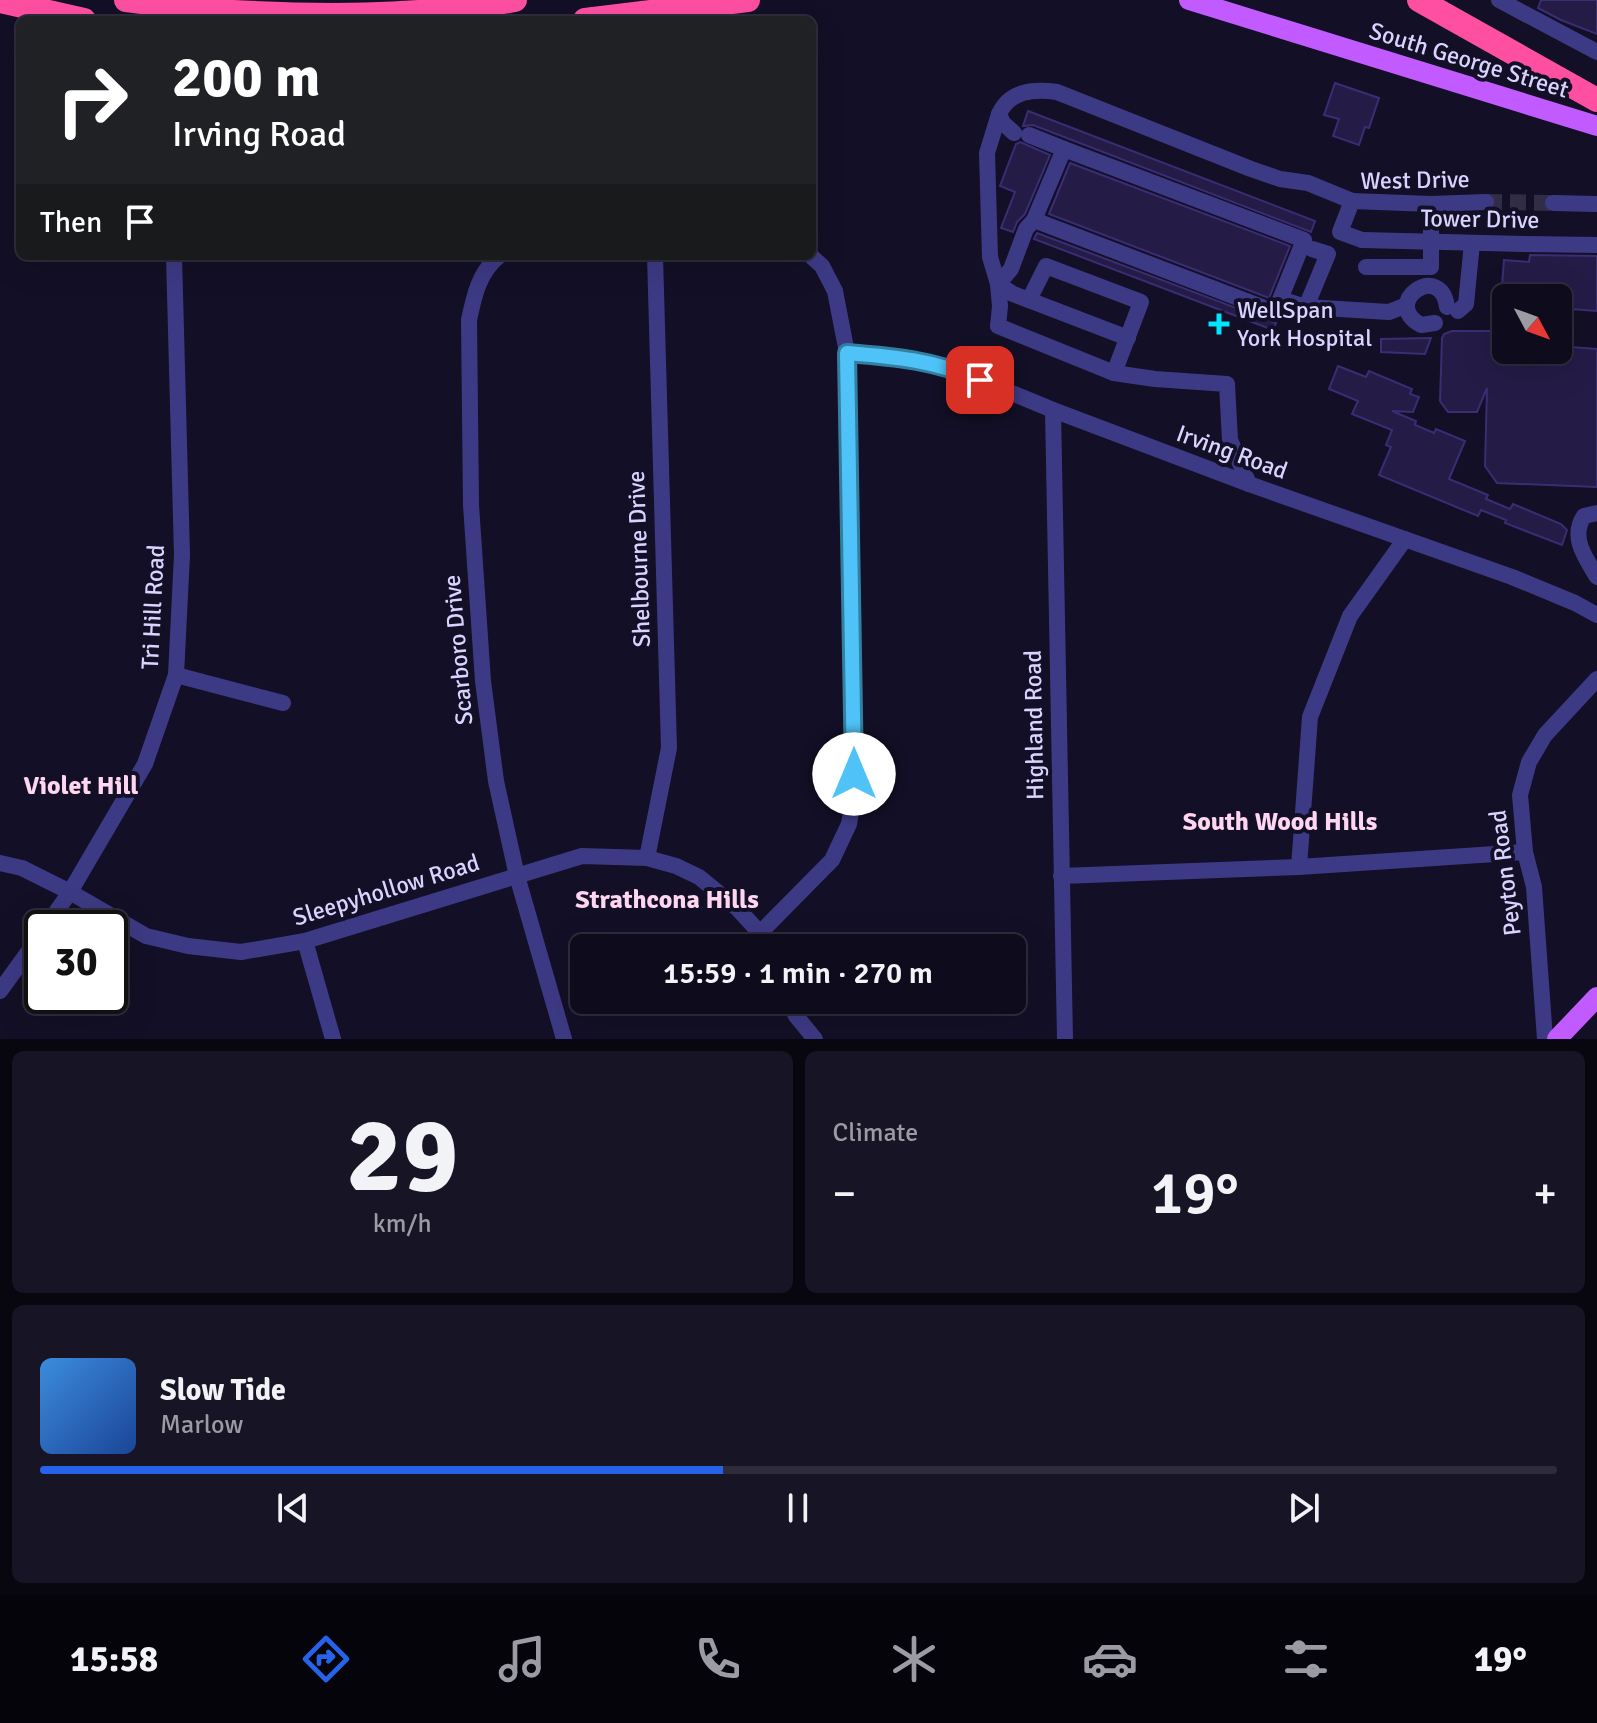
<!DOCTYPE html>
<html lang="en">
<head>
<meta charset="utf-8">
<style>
  :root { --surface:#0e0b1c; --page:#171425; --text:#f1f3f6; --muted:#9b9ba3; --line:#2e2b3b; --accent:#2563eb }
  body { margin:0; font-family:Signika,sans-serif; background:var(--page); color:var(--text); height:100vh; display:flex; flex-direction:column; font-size:30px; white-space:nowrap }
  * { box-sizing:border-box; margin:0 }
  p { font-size:26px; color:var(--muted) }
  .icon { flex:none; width:44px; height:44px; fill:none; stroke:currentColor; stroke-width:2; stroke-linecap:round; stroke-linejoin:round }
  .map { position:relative; height:1039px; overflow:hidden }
  .sheet { display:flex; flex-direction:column; gap:12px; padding:12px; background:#08060f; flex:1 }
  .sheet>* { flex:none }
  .top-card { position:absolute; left:16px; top:16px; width:800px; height:244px; border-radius:12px; box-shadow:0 8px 32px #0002,0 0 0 2px var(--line); background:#202124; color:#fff; overflow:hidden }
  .needle { width:52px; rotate:131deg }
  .buttons { position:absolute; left:1492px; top:284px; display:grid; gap:16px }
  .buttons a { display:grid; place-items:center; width:80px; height:80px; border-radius:12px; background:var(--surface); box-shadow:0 8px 32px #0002,0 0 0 2px var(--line); font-size:40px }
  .speed { position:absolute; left:24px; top:910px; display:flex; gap:16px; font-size:40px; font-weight:700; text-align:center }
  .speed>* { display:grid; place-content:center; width:104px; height:104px; border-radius:50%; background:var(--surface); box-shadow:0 8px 32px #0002,0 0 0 2px var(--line); line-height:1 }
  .speed .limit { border:4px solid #111; border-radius:12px; background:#fff; color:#111 }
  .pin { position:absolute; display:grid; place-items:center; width:68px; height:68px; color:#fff; margin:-34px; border-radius:16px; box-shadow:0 4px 12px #0006 }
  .me { position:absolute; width:88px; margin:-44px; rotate:0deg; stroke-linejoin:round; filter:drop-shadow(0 0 6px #0008) }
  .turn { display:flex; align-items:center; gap:28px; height:168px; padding:0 24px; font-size:36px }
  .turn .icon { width:104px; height:104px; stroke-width:2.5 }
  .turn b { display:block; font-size:56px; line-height:68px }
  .then { display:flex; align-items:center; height:76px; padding:0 24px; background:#0003; gap:16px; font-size:30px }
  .big { font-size:60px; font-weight:600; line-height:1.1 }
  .sheet .tile { flex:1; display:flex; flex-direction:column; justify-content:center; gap:12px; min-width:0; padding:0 28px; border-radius:12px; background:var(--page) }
  .sheet .dial { align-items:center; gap:0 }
  .dial b { font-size:104px; line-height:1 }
  .song { display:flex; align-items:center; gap:24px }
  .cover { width:96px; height:96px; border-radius:12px; background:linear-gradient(135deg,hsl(210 70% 55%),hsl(220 70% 35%)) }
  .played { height:8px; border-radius:4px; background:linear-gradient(90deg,var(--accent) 45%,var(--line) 45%) }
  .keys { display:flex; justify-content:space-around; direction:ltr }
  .heat { display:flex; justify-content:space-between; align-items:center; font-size:44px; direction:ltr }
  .sheet .tiles { flex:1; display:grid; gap:12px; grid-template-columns:1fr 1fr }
  .tile:last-child { grid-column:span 2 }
  .trip { position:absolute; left:570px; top:934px; width:456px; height:80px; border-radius:12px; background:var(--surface); box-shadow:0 8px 32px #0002,0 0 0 2px var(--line); font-weight:600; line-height:80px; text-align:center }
  .menu { display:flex; height:128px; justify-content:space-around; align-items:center; background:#06040b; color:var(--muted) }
  .menu .icon { width:56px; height:56px }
  .menu .on { color:var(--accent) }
  .menu b { font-size:36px; color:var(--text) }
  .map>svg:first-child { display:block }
  .building { fill:#241b47; stroke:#3b2d73; stroke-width:2 }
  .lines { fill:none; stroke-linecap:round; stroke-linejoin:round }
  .minor-tunnel { stroke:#312d47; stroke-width:16; stroke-dasharray:16 8; stroke-linecap:butt }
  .minor { stroke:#3d3a85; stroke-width:16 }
  .major { stroke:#c25bff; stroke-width:20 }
  .highway { stroke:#ff4fa3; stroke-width:24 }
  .minor-bridge { stroke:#3d3a85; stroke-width:16 }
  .highway-bridge { stroke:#ff4fa3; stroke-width:24 }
  .route-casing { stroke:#337fa1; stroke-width:20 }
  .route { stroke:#4fc3f7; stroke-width:14 }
  .poi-dot { fill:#00e5ff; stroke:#130f26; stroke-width:3 }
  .labels { text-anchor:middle; stroke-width:8; stroke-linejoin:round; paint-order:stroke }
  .street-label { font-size:24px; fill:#d9d4ff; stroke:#130f26 }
  .poi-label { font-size:24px; fill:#d9d4ff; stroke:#130f26; text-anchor:start }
  .neighbourhood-label { font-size:26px; font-weight:bold; fill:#ffd6f0; stroke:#130f26 }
</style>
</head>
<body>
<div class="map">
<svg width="1597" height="1039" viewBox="0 0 1597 1039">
  <rect width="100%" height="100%" fill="#130f26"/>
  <g class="building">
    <path d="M1541,0H1597V34L1561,20L1538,8Z"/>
    <path d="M1335,83L1379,98L1369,128L1365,127L1359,145L1333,136L1339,119L1324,115Z"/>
    <path d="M1028,111L1315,221L1311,232L1033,125L1023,126Z"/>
    <path d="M1020,142L1050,155L1025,214L1017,222L1013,232L1001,228L1015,192L1000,186L1016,144Z"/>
    <path d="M1070,163L1290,246L1269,298L1049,214Z"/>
    <path d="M1037,233L1276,323L1273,330L1034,239Z"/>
    <path d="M1530,255L1597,256V311L1558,308V298H1501L1504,260L1529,262Z"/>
    <path d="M1452,331H1506V350H1558V346L1597,349V487L1497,483L1485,466L1487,388L1477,412H1448L1440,401L1442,338L1444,334Z"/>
    <path d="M1431,338L1425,354L1381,352V339Z"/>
    <path d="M1338,366L1366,377L1369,371L1412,389L1410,394L1419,397L1413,412L1392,411L1416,421L1415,425L1434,433L1436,429L1465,441L1449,479L1488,495L1486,499L1510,509L1513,504L1561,524L1567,530L1562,545L1505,523L1506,520L1481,510L1478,516L1379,475L1391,447L1386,445L1392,430L1352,414L1358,401L1329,389Z"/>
  </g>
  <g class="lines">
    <path class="minor-tunnel" d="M1486,202L1553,203"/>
    <g class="minor">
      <path d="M1499,0L1597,52"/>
      <path d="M999,114L987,153L990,257L998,284L1013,294L1128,338"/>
      <path d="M1014,133L1003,123L999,114C1010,90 1034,89 1057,92L1251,169L1280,179L1308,183L1352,201"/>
      <path d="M1029,135L1064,149"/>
      <path d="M1553,203L1597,204"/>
      <path d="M1034,220L1275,312L1304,240L1064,149L1034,220L1026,229L1011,269L998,284L1000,306L998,326L1114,373"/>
      <path d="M1362,240L1340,232L1352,201L1431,204L1486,202"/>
      <path d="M1525,244L1597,245"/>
      <path d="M499,256C479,272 474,296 469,320L471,505L483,681L496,781L517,876L564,1039"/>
      <path d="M1366,267H1431V204"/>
      <path d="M1029,300L1046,266L1141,302L1114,373L1155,379L1227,384L1230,440L1249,484"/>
      <path d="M1284,300L1306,307L1389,312L1407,305"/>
      <path d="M1306,307L1328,254L1312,249"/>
      <path d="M1458,311L1466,304L1472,243"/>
      <path d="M1435,323L1421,325C1380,303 1441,260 1447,307"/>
      <path d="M847,353L904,357L956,370L1053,410L1249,484L1512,577L1575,603L1597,615"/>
      <path d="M1053,410L1065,1039"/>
      <path d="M1597,513L1584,516C1570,537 1585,557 1597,577"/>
      <path d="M176,675L283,703"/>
      <path d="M647,858L669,748L655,256"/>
      <path d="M0,863L22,868L70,892L146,936L188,946L241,952L305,941L582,856L647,858L676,866L699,877L737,908L760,933L767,948"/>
      <path d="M1299,867L1310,717L1350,616L1405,539"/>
      <path d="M1061,876L1299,867L1525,852"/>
      <path d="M45,928L70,892L145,764L176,675L182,555L174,256"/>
      <path d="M760,933L832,860L849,824L853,800L854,722L847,353L835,291L822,266L811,256"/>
      <path d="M305,941L333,1039"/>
      <path d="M0,991L42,933"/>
      <path d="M789,1000L796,1016L815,1039"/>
      <path d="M1545,1039L1534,887L1525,852L1520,795L1529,762L1545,735L1597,679"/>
    </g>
    <g class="major">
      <path d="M1189,0L1597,126"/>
      <path d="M1557,1039L1597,997"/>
    </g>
    <g class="highway">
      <path d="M1419,0L1597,100"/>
      <path d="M0,1L84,20"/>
      <path d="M215,11C315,17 417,18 515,0"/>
      <path d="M585,20L748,0"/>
    </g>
    <path class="minor-bridge" d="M1362,240L1525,244"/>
    <path class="highway-bridge" d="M126,0L215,11"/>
  </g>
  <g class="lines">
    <defs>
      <path id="route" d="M854,774L847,353C896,357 933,360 980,380"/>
    </defs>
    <use href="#route" class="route-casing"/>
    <use href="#route" class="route"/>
  </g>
  <path class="poi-dot" d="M1215 312h8v8h8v8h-8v8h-8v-8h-8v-8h8z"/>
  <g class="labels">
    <g class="street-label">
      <text transform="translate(1469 60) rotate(17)" y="8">South George Street</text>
      <text transform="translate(1415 180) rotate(-1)" y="8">West Drive</text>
      <text transform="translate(1480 219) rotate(1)" y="8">Tower Drive</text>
      <text transform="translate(1232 452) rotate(20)" y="8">Irving Road</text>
      <text transform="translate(639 559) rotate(-92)" y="8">Shelbourne Drive</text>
      <text transform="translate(153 607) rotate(-87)" y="8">Tri Hill Road</text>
      <text transform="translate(458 650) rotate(-95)" y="8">Scarboro Drive</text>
      <text transform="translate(1034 725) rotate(-91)" y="8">Highland Road</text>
      <text transform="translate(1505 873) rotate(-97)" y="8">Peyton Road</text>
      <text transform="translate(386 890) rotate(-17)" y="8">Sleepyhollow Road</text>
    </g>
    <g class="poi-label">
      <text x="1237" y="318">WellSpan<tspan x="1237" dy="28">York Hospital</tspan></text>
    </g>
    <g class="neighbourhood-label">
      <text x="81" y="794">Violet Hill</text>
      <text x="1280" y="830">South Wood Hills</text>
      <text x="667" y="908">Strathcona Hills</text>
    </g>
  </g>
</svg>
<div class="buttons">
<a><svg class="needle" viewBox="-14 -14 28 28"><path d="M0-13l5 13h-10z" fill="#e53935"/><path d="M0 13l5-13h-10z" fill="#9b9ba3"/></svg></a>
</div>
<div class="speed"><div class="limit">30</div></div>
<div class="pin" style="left:980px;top:380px;background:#d93025"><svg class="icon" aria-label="arrive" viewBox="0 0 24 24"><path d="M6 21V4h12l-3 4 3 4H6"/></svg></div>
<svg class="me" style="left:854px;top:774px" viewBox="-20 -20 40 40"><circle r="19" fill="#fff"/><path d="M0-13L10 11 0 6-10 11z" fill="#4fc3f7"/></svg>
<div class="trip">15:59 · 1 min · 270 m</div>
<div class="top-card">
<div class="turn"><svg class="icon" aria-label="right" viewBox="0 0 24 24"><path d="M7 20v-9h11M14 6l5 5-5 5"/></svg><div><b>200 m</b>Irving Road</div></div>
<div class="then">Then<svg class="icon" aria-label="arrive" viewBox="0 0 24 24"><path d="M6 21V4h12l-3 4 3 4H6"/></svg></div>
</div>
</div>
<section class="sheet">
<div class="tiles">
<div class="tile dial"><b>29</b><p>km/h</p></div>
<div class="tile"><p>Climate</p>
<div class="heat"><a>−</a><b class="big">19°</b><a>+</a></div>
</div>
<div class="tile">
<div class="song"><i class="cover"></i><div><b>Slow Tide</b><p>Marlow</p></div></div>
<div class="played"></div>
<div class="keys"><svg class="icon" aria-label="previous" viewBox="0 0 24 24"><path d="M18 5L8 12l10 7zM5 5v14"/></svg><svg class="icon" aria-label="pause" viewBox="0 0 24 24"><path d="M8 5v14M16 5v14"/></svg><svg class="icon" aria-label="next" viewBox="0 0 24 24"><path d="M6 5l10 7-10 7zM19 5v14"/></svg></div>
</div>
</div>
</section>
<nav class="menu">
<b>15:58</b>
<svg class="icon on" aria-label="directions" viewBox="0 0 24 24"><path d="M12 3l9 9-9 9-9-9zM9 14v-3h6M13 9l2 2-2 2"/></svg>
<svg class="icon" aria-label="music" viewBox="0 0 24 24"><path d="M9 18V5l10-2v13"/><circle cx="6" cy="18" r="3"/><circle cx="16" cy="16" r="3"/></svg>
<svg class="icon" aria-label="phone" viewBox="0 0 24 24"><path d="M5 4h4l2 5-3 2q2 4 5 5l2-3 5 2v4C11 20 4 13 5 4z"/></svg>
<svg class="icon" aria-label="climate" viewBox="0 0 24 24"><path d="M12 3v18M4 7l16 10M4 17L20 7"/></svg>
<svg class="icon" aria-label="car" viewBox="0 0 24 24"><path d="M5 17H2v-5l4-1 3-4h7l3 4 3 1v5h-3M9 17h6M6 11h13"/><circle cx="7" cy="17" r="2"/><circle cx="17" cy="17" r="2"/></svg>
<svg class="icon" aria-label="filters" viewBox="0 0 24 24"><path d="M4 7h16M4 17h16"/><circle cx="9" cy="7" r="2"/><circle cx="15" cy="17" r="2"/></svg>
<b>19°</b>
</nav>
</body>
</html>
